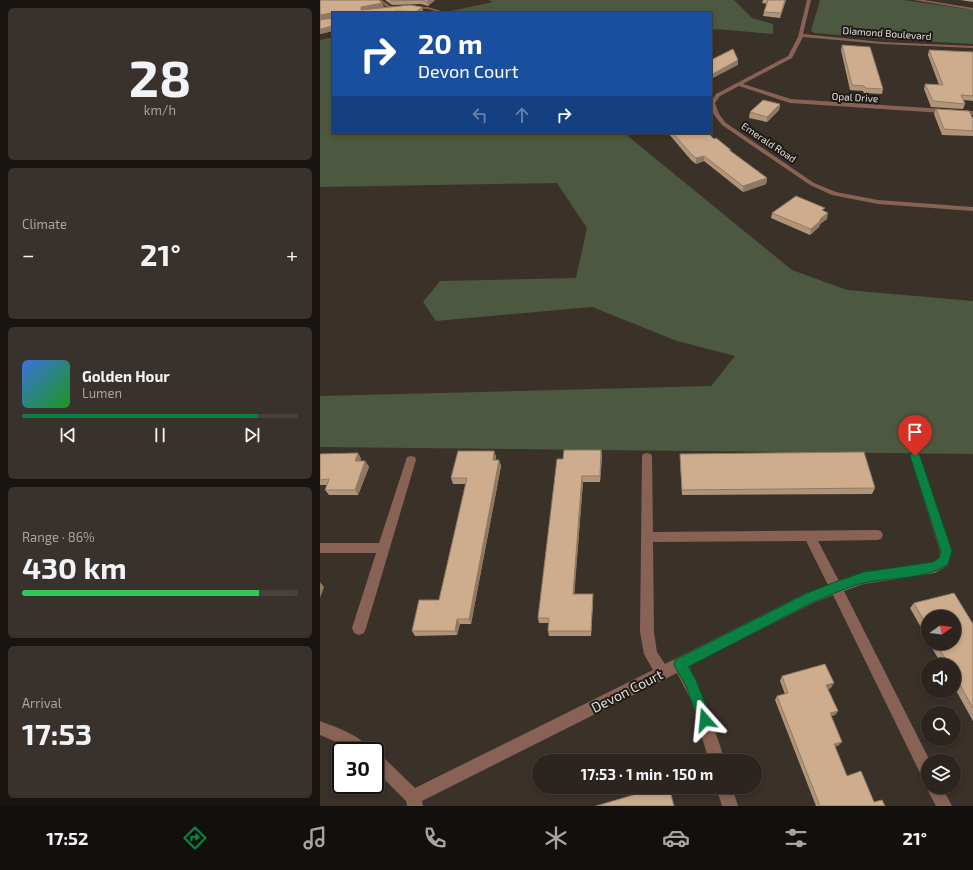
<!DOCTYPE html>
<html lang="en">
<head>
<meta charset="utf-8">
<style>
  :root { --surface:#2c251f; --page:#38312c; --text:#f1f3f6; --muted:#a6a5a4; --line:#48423d; --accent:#0b8043 }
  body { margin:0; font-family:"Exo 2",sans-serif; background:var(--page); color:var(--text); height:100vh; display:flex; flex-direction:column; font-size:15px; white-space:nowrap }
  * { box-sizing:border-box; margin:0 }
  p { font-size:13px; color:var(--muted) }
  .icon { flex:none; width:22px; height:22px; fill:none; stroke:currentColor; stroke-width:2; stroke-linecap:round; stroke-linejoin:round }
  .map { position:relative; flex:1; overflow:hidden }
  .panel { display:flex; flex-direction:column; gap:8px; padding:8px; background:#181411; width:320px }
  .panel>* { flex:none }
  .hud { position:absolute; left:12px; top:12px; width:380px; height:122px; border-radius:0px; box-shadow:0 2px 6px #0003,0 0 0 1px var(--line); background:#1a4fa0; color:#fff; overflow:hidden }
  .needle { width:26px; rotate:76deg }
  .tools { position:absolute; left:601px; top:610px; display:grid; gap:8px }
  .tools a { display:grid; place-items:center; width:40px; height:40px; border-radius:50%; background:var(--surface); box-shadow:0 2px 6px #0003,0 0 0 1px var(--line); font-size:20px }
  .speed { position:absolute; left:12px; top:742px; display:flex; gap:8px; font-size:20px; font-weight:700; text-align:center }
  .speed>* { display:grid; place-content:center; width:52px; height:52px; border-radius:50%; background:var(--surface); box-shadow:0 2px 6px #0003,0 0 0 1px var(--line); line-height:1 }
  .speed .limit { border:2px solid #111; border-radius:6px; background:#fff; color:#111 }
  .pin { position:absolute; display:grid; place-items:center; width:34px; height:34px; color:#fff; margin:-41px -17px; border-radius:50% 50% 50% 0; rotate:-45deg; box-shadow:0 0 4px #0007 }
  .pin .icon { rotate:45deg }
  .me { position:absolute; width:44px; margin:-22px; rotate:342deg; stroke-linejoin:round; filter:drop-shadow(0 0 3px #0008) }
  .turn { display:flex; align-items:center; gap:14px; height:84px; padding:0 20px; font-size:18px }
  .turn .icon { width:52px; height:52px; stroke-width:2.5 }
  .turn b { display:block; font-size:28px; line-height:34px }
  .lanes { display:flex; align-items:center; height:38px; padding:0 20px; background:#0003; justify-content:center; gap:20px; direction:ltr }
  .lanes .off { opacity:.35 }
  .big { font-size:30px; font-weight:700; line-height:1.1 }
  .panel .tile { flex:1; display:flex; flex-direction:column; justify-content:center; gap:6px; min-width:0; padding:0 14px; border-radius:6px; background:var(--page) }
  .panel .dial { align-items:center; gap:0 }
  .dial b { font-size:52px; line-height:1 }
  .song { display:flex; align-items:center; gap:12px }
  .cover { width:48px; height:48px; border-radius:6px; background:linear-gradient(135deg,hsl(220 70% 55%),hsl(120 70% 35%)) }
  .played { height:4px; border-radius:2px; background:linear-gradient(90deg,var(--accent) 85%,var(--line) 85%) }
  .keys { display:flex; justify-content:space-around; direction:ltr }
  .heat { display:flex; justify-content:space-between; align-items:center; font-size:22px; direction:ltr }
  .charge { height:6px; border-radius:3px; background:linear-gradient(90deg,#34c759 86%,var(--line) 0) }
  .trip { position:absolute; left:212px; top:754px; width:230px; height:40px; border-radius:20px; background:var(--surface); box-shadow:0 2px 6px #0003,0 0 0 1px var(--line); font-weight:700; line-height:40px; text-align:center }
  .dock { display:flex; height:64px; justify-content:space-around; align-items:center; background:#120f0c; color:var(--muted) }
  .dock .icon { width:28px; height:28px }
  .dock .on { color:var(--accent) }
  .dock b { font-size:18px; color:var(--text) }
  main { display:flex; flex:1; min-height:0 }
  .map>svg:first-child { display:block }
  .green { fill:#4c583f }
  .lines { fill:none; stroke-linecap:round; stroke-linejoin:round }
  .minor { fill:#876255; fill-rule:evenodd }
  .wall { fill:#b0957a }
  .shaded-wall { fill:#907963 }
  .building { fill:#cdad8e; stroke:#907963 }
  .route { fill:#0b8043; stroke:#07532c }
  .labels { text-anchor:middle; stroke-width:4; stroke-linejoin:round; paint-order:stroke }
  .far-street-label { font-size:10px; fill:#e3ddd8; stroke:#1e1a16 }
  .near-street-label { font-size:14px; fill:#e3ddd8; stroke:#1e1a16 }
</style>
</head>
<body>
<main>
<section class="panel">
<div class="tile dial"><b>28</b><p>km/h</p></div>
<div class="tile"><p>Climate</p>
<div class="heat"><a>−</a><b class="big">21°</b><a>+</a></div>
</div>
<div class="tile">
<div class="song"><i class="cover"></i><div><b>Golden Hour</b><p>Lumen</p></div></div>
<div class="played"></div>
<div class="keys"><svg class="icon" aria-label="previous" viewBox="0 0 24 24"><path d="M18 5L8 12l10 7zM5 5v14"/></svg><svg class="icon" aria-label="pause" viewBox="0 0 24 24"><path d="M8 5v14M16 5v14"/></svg><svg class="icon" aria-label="next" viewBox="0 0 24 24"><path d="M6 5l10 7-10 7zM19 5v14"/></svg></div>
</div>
<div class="tile"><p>Range · 86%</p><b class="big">430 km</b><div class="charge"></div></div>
<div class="tile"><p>Arrival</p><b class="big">17:53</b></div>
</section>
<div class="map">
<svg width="653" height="806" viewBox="0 0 653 806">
  <rect width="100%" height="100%" fill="#3a3129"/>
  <g class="green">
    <path d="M169,0H414L432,18L453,24V34L396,29L391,31V13H121L173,2Z"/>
    <path d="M500,0H583L653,10V44L562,39L495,33L491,31Z"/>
    <path d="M13,37V133H304L472,270L527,290L653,301V454L0,447V396L391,386L415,356L357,341L272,307L116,321L103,302L120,281L256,278L267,228L237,183L0,187V40Z"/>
  </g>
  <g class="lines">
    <g class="minor">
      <path d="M57,0H62L73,8L69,9Z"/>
      <path d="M487,0H491L483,34L562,42L653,46V48L562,44L483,37L472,58L423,84L471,99L653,111V115L470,103L419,86L400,96L395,103L399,114L406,123L494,183L516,192L558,200L653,207V211L558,204L512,195L490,185L402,125C393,114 386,107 396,94L468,56L478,37Z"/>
      <path d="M594,0H604L653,8V10Z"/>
      <path d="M88,6L108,7L121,11L119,12L108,9L86,8Z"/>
      <path d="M595,452L599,453L600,456L632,551L628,565L615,573L544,584L524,591L610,761H608V782L603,779L513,595L495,602L369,666L389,712L405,761H389L371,700L357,673L102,801L103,806H87L86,801L55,770V751L60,754L95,788L333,670L324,654L320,632L322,457L323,454L327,453L331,454L332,457L333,532L557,530L561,531L563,535L561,539L557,540L498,541L519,581L544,572L613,562L619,558L620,551L590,456L591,453ZM486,541L508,585L486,593L345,664L337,652L334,632L333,542Z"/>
      <path d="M91,456L95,457L96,460L46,628L44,633L39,635L34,633L32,628L56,553H0V543H59L86,460L87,457Z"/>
      <path d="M0,721C15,727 44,736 50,751H30L21,744L0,735Z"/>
      <path d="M608,783V787H622L632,806H616L606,787Z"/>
      <path d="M396,787H412L418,806H402Z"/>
    </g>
  </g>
  <g class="wall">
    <path d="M0,0L64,7L61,8L102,7L103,11L101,13H13V31L0,34Z"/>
    <path d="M65,0H115L108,6L101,4L72,5Z"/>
    <path d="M443,0H466L460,18L443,16L444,12L447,4L442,3Z"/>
    <path d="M640,0H653V2Z"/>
    <path d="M522,45L563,89L562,94L544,93L543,91L530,90L521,50Z"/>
    <path d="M609,50L653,52V101L644,100L645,104L643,109L611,107L604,89L605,84L619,85L608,55Z"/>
    <path d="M460,104L459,110L447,122L429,118L430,112Z"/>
    <path d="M616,109L653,119V136L622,135L614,114Z"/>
    <path d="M348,133H388L394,139L447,178L446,184L423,192L384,161L376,164L371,160Z"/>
    <path d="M504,211L507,219L500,224L499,227L490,235L451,218L452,213Z"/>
    <path d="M281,450L282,456L280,482H263L254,594L273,599L271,636H229L228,631L229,623H219L218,618L243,459Z"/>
    <path d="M174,451L176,457L175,460H179L181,466L151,624H140L137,635L95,636L92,631L119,600L146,484H133L131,478Z"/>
    <path d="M38,453L41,459L40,461H45L49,467L38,495H9L5,490L7,485H0V454Z"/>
    <path d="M360,454L555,488L552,494L362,495L360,460Z"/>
    <path d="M594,603L653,624V721L634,687V665H622L609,643H634L608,617V640L590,608Z"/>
    <path d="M462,676L511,688L508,689L518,711L515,715L511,716L519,745L515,747L527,776L554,802L565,806H496L455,700L457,696L465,694L460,681Z"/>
  </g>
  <g class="shaded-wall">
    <path d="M109,0H115L108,6L107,2Z"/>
    <path d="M465,0H466L460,18L461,13Z"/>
    <path d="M62,3L64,7L43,12L41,10V7Z"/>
    <path d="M102,7L103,11L101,13H96V12Z"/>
    <path d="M76,11V13H68Z"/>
    <path d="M11,13L13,18L0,20V15Z"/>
    <path d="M13,26V31L0,34V29Z"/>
    <path d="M418,60V65L391,79V75Z"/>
    <path d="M460,104L459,110L447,122V117Z"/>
    <path d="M384,156V161L376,164V158Z"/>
    <path d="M447,178L446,184L423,192V186Z"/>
    <path d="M508,213L507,219L500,224L499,227L490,235L491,229L500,219Z"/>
    <path d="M281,450L282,456L280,482V476Z"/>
    <path d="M174,451L176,457L174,466L173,460Z"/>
    <path d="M38,453L41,459L38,467L35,461Z"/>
    <path d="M179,460L181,466L151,624L149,619Z"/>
    <path d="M45,461L49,467L38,495L35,490Z"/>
    <path d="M262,476L263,482L254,599L253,594Z"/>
    <path d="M0,582L4,587L0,598Z"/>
    <path d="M273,594V599L271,636V631Z"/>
    <path d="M137,619L140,624L137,635L135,631Z"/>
    <path d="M514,683L511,688L504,690L506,685Z"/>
    <path d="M518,711L515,715L507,717L510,713Z"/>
    <path d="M522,742L519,745L511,748L514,744Z"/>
  </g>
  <g class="building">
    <path d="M0,0H59L62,3L41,7V10L90,5L102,7L96,12L76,11L68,13H13V14L11,13L0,15Z"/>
    <path d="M70,0H109L107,2L100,0L71,1Z"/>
    <path d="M448,0H465L461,13L444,12Z"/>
    <path d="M13,14V26L0,29V20L12,18Z"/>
    <path d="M522,45L550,47L563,89L545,88L544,86L532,85Z"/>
    <path d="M413,49L418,60L391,75V60Z"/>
    <path d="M609,50L653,52V96L641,95L645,104L613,101L605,84L623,85Z"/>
    <path d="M443,100L460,104L447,117L430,112Z"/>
    <path d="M616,109L649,111L653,119V131L624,129Z"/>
    <path d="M353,133H388L394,139L396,138L411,150H409L447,178L423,186L384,156L376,158L371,154Z"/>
    <path d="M476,196L505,208L502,210L508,213L500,219V221L491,229L452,213Z"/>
    <path d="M244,450H281L280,476H262L253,594H273L271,631H228L229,618H218L237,459H243Z"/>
    <path d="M138,451H174L173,460H179L149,619H137L135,631H92L99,600H119L147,478H131Z"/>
    <path d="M544,452L555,488L362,490L360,454Z"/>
    <path d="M38,453L35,461H45L35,490H5L9,479L0,480V454Z"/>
    <path d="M634,593L653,624V708L634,674V665H629L616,643H634V617H608V628L594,603Z"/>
    <path d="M505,664L514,683L506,685L518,711L510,713L522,742L514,744L527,776L541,771L554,802L562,800L565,806H500L457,696L468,693L462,676Z"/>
    <path d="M340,787H349L354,806H276Z"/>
  </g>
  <path class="route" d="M595,452L598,453L600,456L632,551L628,564C606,580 570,577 544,583C527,587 511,595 495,601L368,667L375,678L392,720L390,725L385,727L380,725L366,686L354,665L355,660L487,593L515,582L544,572L613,562L619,558L621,551L590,456L591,453Z"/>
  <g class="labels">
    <g class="far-street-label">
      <text transform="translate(567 33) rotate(4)" y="4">Diamond Boulevard</text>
      <text transform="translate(535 97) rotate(3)" y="4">Opal Drive</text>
      <text transform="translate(449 142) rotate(34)" y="4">Emerald Road</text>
    </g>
    <g class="near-street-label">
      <text transform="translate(307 691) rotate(-27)" y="5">Devon Court</text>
    </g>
  </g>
</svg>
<div class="tools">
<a><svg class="needle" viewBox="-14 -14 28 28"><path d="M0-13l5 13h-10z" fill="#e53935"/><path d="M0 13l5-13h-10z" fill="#a6a5a4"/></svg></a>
<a><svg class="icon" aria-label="sound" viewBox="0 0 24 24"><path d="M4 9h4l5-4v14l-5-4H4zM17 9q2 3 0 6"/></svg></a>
<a><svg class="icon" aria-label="search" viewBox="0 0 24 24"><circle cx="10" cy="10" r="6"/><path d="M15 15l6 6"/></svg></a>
<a><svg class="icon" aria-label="layers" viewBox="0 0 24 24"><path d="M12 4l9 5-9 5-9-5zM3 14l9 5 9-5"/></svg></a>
</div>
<div class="speed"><div class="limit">30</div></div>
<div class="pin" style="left:595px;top:456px;background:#d93025"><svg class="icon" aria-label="arrive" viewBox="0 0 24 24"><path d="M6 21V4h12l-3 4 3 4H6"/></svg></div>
<svg class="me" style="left:385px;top:720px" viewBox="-20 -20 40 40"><path d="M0-17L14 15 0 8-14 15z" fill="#0b8043" stroke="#fff" stroke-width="4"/></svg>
<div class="trip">17:53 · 1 min · 150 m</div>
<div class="hud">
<div class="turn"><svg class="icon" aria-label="right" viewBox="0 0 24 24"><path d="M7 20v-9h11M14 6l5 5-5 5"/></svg><div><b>20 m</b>Devon Court</div></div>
<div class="lanes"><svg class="icon off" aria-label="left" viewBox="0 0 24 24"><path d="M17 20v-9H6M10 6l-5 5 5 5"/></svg><svg class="icon off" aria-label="ahead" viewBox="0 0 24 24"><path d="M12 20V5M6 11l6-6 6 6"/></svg><svg class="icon" aria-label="right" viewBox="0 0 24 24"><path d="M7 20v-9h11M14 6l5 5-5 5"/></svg></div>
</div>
</div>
</main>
<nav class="dock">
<b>17:52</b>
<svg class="icon on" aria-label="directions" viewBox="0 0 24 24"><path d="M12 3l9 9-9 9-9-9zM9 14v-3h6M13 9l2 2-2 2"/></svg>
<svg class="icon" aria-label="music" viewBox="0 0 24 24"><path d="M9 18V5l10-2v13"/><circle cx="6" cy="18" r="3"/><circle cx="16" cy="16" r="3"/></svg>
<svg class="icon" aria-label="phone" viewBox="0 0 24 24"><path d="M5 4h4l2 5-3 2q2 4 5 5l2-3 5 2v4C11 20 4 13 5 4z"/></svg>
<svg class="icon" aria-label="climate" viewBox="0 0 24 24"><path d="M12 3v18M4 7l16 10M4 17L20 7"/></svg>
<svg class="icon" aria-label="car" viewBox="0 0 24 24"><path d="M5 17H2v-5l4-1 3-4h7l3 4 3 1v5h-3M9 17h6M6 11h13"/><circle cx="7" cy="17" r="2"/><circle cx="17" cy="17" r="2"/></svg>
<svg class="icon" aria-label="filters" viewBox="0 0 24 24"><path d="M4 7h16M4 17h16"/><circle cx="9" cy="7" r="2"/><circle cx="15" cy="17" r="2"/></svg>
<b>21°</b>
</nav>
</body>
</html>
